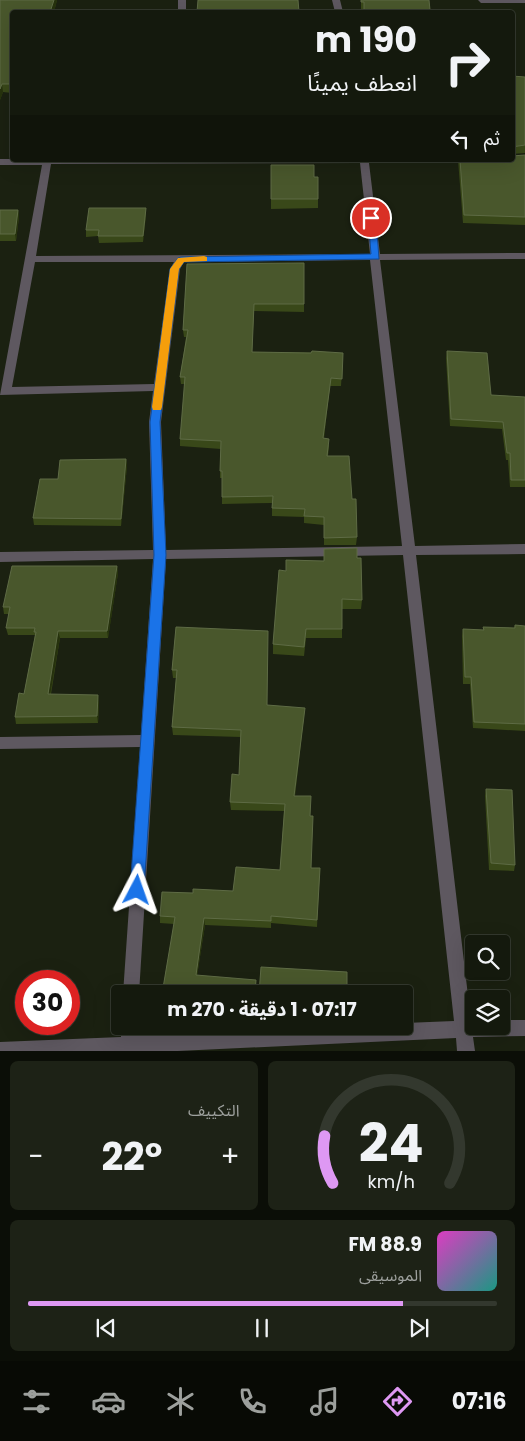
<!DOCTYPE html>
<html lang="ar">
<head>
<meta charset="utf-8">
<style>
  :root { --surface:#14190d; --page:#1d2216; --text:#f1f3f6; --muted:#9da09d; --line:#33382e; --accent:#de98f3 }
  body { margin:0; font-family:Poppins,"Noto Sans Arabic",sans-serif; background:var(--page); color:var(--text); direction:rtl; height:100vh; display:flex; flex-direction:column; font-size:19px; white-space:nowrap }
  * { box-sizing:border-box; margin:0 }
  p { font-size:16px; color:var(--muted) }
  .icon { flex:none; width:28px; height:28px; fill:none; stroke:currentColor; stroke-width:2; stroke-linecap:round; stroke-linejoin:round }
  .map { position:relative; height:1051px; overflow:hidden; direction:ltr }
  .drawer { display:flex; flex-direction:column; gap:10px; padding:10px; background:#0b0e07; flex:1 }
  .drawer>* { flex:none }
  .top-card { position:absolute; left:10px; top:10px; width:505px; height:152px; border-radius:5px; box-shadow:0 5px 20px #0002,0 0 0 1px var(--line); direction:rtl; background:#14190d; color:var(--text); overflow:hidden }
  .tools { position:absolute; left:465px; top:935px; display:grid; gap:10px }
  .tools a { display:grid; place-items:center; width:45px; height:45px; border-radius:5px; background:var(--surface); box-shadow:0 5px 20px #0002,0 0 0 1px var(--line); font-size:25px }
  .speed { position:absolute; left:15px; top:970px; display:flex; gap:10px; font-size:25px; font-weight:700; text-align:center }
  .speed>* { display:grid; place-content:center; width:65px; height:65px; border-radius:50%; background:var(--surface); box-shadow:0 5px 20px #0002,0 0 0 1px var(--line); line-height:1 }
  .speed .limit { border:8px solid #d22; background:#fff; color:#111 }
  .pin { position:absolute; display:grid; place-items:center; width:42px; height:42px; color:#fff; margin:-21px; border:2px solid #fff; border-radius:50%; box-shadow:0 1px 5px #0007 }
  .me { position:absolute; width:55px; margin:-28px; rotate:4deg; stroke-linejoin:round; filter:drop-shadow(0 0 4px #0008) }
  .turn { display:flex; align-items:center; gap:18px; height:105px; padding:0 15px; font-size:22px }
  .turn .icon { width:65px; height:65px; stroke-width:2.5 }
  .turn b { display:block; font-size:35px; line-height:42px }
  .then { display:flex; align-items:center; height:48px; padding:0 15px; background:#0003; gap:10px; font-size:19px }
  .big { font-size:38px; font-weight:700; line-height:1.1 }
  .drawer .card { flex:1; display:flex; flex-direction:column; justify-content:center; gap:8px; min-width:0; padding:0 18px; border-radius:8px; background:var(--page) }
  .drawer .dial { align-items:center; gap:0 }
  .dial svg { height:130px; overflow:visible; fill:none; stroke:var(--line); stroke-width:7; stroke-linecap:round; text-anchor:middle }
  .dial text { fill:var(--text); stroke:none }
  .song { display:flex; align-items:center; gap:15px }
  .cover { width:60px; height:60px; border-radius:8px; background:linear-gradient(135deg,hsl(310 70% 55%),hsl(170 70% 35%)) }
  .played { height:5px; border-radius:2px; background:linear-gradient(90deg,var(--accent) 80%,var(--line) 80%) }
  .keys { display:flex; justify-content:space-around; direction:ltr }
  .heat { display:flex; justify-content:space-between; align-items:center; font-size:28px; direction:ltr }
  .drawer .tiles { flex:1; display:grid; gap:10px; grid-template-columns:1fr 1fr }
  .card:last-child { grid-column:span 2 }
  .trip { position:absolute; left:111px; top:985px; width:302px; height:50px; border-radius:5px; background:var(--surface); box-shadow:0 5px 20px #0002,0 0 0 1px var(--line); font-weight:700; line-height:50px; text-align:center; direction:rtl }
  .tab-bar { display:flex; height:80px; justify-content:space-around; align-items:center; background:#080a05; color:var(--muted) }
  .tab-bar .icon { width:35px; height:35px }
  .tab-bar .active { color:var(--accent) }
  .tab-bar b { font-size:22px; color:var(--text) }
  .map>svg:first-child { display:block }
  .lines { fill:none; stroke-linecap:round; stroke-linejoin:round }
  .minor { fill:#5e5860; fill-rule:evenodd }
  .wall { fill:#394819 }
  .shaded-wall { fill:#26320d }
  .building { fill:#49572c; stroke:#5e6b45 }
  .route { fill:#1a73e8; stroke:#114b97 }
  .slow { fill:#f59e0b }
</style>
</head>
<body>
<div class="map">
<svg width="525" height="1051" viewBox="0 0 525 1051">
  <rect width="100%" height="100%" fill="#1b2111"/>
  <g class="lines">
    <g class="minor">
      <rect x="178" y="0" width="8" height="12"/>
      <path d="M332,0H340L343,12H335Z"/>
      <path d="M478,0H525V3H481Z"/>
      <path d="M0,159L408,160L403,163H369L380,254L525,253V259L380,260L415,546L525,544V554L416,555L471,1021L474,1020V1026H501V1020H525V1036L473,1037L475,1051H457L456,1038L178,1051H0V1042L121,1037V1026H139L138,1036L344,1026H405V1023L454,1021L403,555L166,559L139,994H123L140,747L0,749V737L141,735L153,559L0,562V552L153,550L149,422L153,391L0,395L42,165H0ZM360,163L370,254L36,256L51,164ZM370,260L402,546L166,550L161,422L180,269L184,262ZM35,262H174L170,269L154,384L12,387Z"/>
    </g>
  </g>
  <g class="wall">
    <path d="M0,0H57L54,12H12V93L3,92L0,100Z"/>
    <path d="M361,0L430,10L361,9Z"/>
    <path d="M512,76L525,77V153L512,154Z"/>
    <path d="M525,155V225L463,223L458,160H512L513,156Z"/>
    <path d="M271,165L318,199V208L271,209Z"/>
    <path d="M146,208V215L143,242L99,243L98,236L86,237V230Z"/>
    <path d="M0,210H18L19,217L16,241H0Z"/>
    <path d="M187,264L304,304V312L254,311L252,352L343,353L341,386H330L324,438L329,446L328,456L352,499L357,537L356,545H324V525L304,523V517L272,516V503L222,504V478H220V471L221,449L180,446V439L185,384H181L180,377L186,337H184L183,330Z"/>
    <path d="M447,351L491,395L525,397V487H510L508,460H506L502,429L450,426L446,358Z"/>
    <path d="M126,459L127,466L121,526L34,525L33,518L58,479Z"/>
    <path d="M357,558L362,600L361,609H342V638H306L304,656L273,654V644L286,571L323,561Z"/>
    <path d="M117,566L118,573L108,638H60L51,694L99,702L98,723L16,724L15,717L24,694L35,635H8L6,628L9,614H4L3,607Z"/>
    <path d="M515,625L525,626V731L473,728L470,684H463L462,636L463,629L483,630V627L514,628Z"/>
    <path d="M176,627L267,705L304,716L295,796L310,816L311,868H320L317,927L271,923V928L205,925L197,976L256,980V994H162L174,924L160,923V916L193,893L233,891L280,870L284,811L231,810L230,802L239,775L241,737L173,735L172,727L176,678H173L172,670Z"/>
    <path d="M486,789L515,865L514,871L489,870L485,796Z"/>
  </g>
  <g class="shaded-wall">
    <path d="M54,0H57L54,12H50Z"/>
    <path d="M2,84L3,92L0,100V89Z"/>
    <path d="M146,208V215L143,242V236Z"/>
    <path d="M18,210L19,217L16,241L15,234Z"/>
    <path d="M331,378L330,386L323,446V438Z"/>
    <path d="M126,459L127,466L121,526V519Z"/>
    <path d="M117,566L118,573L108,638L107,631Z"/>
    <path d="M58,631L60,638L49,701L48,694Z"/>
    <path d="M98,695L99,702L98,723L97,716Z"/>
    <path d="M305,708L304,716L294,803V796Z"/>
    <path d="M204,918L205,925L196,982V975Z"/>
  </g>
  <g class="building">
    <path d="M0,0H54L50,12H12V84H2L0,89Z"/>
    <path d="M198,0H298L299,12H197Z"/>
    <path d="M361,0H429L430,10L476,12H364V2H361Z"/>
    <path d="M512,76L525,77V145L512,147Z"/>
    <path d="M525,155V217L464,215L460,160H512V156Z"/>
    <path d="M271,165H314V177H318V199H271Z"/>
    <path d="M89,208H146L143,236H98L99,230H86Z"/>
    <path d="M0,210H18L15,234H0Z"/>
    <path d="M304,263V304H254L252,352L311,353L312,351L343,353L342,379L331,378L323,438L329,439L327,456H349L352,499H356L357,537L324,538V517L304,516L305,509L272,508L273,496L222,497V471H220L221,441L180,439L185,377H180L188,330H183L187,264Z"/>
    <path d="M447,351L487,353L491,395L525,397V480H511L510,453H507L503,422L451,419Z"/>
    <path d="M126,459L121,519L33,518L40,479H58L60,460Z"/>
    <path d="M357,548V558H361L362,600L342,599V629H306L304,647L273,644L279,570L286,571V560L324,561V549Z"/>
    <path d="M12,566H117L107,631H58L48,694L98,695L97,716L15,717L19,693L24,694L36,632H34L35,628H6L10,607H3Z"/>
    <path d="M515,625L525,626V724L474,722L471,677H465L463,629L484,630L483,627L515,628Z"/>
    <path d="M176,627L268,631L267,705L305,708L294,796H311L310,816H313L311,868H320L317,920L271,916V921L204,918L196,975L256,980L255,994H162L175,917L160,916L162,892L193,893V889L233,891L236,867L280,870L285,804L230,802L232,774L239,775L241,730L172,727L177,670H172Z"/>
    <path d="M486,789L512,790L515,865L491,863Z"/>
    <path d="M261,967L347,972V994H259Z"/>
  </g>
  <path class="route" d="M368,216L376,218L379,259L184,262L179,269L160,422L166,555L144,890L142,894L137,896L132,894L130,890L154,555L150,422L170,269L178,258L181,257L371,254Z"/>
  <path class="slow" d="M204,256L207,257V261L184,262L179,269L162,407L161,410H153L152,407L170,269L178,258Z"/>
</svg>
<div class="tools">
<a><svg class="icon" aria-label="search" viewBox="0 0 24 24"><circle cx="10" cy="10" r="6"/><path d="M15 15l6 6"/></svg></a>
<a><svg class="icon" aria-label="layers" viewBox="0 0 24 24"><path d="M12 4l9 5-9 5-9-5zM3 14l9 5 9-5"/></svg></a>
</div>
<div class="speed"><div class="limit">30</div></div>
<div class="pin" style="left:371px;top:218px;background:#d93025"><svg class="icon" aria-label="arrive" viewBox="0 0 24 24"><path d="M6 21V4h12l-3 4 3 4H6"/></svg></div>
<svg class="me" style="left:137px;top:890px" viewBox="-20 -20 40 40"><path d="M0-17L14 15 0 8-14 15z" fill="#1a73e8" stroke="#fff" stroke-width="4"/></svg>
<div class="trip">07:17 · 1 دقيقة · 270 m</div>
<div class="top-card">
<div class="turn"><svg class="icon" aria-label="right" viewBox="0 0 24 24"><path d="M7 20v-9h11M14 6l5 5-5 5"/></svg><div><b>190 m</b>انعطف يمينًا</div></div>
<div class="then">ثم<svg class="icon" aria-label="left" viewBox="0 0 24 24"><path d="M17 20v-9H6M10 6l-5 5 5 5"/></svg></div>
</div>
</div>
<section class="drawer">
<div class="tiles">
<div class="card dial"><svg viewBox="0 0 100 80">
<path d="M14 69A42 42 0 1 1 86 69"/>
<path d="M14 69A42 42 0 0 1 9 40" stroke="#de98f3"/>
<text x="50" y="56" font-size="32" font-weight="700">24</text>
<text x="50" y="72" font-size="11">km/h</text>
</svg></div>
<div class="card"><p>التكييف</p>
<div class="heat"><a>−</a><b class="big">22°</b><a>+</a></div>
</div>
<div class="card">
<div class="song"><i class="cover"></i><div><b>88.9 FM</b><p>الموسيقى</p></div></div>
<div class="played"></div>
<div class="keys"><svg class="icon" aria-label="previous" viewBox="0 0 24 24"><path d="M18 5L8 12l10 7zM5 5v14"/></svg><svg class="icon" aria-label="pause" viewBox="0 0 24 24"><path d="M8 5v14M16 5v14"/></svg><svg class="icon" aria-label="next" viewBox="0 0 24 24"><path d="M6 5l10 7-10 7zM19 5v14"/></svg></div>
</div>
</div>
</section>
<nav class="tab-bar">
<b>07:16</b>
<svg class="icon active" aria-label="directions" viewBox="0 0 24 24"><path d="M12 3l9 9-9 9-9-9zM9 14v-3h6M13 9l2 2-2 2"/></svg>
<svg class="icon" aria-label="music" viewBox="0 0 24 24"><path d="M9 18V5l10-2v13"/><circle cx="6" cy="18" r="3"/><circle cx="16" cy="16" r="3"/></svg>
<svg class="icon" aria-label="phone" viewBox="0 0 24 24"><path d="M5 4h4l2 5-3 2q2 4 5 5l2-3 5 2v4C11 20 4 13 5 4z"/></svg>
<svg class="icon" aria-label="climate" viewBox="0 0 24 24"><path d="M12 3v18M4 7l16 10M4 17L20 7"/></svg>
<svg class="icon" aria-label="car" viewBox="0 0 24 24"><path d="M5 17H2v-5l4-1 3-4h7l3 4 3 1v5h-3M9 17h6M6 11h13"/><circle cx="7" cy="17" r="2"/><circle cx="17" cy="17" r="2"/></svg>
<svg class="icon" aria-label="filters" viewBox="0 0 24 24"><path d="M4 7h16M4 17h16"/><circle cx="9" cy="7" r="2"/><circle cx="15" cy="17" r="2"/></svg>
</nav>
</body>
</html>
